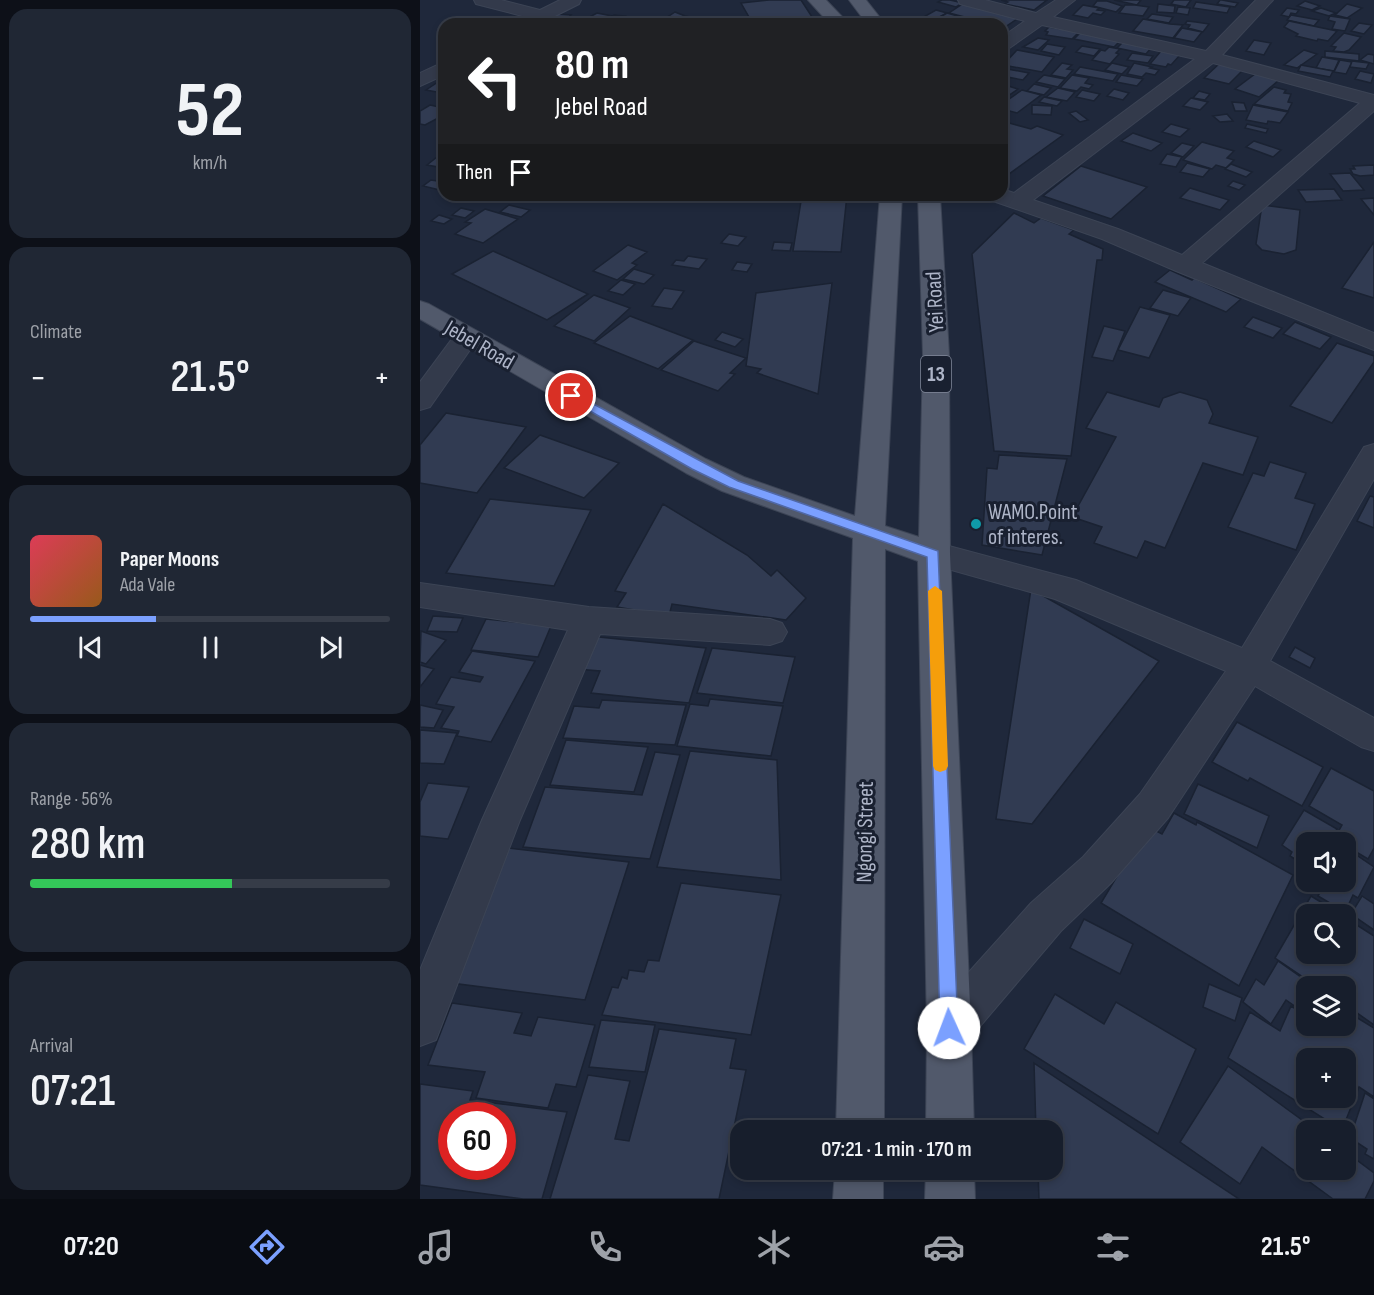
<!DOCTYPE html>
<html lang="en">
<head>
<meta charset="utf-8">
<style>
  :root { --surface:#171e2c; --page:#202734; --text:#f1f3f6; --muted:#9ea2a9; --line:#363c48; --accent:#7ba0ff }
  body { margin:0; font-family:"Sofia Sans Condensed",sans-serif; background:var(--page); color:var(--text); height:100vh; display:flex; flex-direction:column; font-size:22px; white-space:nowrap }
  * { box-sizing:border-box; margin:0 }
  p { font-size:20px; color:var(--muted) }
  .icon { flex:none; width:33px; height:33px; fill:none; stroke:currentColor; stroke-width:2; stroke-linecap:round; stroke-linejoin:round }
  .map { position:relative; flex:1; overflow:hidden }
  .sheet { display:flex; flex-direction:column; gap:9px; padding:9px; background:#0d1018; width:420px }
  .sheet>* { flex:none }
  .banner { position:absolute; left:18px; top:18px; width:570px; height:183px; border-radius:18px; box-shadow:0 3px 9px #0003,0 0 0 2px var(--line); background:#202124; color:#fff; overflow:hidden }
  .fabs { position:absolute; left:876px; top:832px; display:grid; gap:12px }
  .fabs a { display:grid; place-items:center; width:60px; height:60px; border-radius:12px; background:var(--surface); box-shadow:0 3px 9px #0003,0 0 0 2px var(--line); font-size:30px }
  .speed { position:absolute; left:18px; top:1102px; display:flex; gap:12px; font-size:30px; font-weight:700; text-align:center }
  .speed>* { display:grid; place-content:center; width:78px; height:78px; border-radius:50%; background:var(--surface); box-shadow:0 3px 9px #0003,0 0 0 2px var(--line); line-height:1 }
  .speed .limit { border:9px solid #d22; background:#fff; color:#111 }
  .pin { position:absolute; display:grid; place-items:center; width:51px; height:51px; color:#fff; margin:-26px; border:3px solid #fff; border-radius:50%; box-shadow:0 2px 6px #0007 }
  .me { position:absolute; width:66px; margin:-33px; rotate:358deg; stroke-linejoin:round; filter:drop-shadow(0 0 4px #0008) }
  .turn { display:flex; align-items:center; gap:21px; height:126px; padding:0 18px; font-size:27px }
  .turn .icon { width:78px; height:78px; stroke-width:2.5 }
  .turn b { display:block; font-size:42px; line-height:51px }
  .then { display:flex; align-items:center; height:57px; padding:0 18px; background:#0003; gap:12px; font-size:22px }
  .big { font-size:45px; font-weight:600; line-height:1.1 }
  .sheet .tile { flex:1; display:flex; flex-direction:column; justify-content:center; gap:9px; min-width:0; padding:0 21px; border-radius:18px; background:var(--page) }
  .sheet .dial { align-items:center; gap:0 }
  .dial b { font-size:78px; line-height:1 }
  .song { display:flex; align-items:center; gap:18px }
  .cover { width:72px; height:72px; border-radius:9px; background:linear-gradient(135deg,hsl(350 70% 55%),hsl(30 70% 35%)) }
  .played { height:6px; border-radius:3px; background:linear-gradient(90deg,var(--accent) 35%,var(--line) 35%) }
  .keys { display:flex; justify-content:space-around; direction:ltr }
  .heat { display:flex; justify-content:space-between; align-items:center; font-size:33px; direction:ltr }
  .charge { height:9px; border-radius:4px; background:linear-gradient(90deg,#34c759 56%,var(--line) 0) }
  .trip { position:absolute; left:310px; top:1120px; width:333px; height:60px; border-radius:18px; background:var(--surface); box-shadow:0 3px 9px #0003,0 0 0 2px var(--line); font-weight:600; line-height:60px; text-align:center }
  .tab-bar { display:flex; height:96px; justify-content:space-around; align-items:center; background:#090c12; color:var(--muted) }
  .tab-bar .icon { width:42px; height:42px }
  .tab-bar .current { color:var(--accent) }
  .tab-bar b { font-size:27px; color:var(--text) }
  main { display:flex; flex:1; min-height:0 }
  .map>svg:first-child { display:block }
  .building { fill:#313b52; stroke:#1a2232; stroke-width:1.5; fill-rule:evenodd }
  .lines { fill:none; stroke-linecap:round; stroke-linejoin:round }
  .minor-casing { stroke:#3c4455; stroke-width:2 }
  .primary-casing { stroke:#3c4455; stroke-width:2 }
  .minor { fill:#333a4b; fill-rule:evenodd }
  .primary { fill:#51596b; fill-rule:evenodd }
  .route { fill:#7ba0ff; stroke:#5068a6; stroke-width:1.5 }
  .slow { fill:#f59e0b }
  .culture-dot { fill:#0f9aa8; stroke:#192030; stroke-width:2 }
  .labels { text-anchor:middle; stroke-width:6; stroke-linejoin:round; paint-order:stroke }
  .shield { fill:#192030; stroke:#81889a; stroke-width:1.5 }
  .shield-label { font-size:21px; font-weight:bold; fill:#aeb5c8 }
  .street-label { font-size:22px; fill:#aeb5c8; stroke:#192030 }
  .poi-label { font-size:22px; fill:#aeb5c8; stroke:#192030; text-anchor:start }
</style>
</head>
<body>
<main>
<section class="sheet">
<div class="tile dial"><b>52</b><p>km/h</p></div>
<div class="tile"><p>Climate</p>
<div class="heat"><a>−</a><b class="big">21.5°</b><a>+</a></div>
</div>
<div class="tile">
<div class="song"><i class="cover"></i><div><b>Paper Moons</b><p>Ada Vale</p></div></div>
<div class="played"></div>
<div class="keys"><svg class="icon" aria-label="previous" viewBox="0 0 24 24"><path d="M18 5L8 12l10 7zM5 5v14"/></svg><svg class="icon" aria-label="pause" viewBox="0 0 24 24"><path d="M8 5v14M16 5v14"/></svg><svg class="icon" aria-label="next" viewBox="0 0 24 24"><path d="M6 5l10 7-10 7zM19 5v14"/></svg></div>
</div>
<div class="tile"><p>Range · 56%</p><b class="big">280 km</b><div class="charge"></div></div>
<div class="tile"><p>Arrival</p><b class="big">07:21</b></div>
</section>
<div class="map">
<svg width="954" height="1199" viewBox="0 0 954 1199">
  <rect width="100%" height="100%" fill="#1f283b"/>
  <g class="building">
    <path d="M349,0H381L396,23L371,24L369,21L333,24L321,3Z"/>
    <path d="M522,0H530L543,3L536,7L518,2Z"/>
    <path d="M581,0H627L614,10L585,4L588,2Z"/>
    <path d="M694,0H721L717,5Z"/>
    <path d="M754,0H771L766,7L751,4Z"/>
    <path d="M800,0H802L818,3L815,7L797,4Z"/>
    <path d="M677,1H687L702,6L696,12L673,6Z"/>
    <path d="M885,1L900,6L892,10L877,6Z"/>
    <path d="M776,2L810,7L807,13L773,8Z"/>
    <path d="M544,3L600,17L585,27L582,24H572L529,13Z"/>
    <path d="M738,4L755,6L754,13L737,12Z"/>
    <path d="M927,4L942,8L927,18L915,15Z"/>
    <path d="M663,5L679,8L677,10L685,11L681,15L673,13L668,18L653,15Z"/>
    <path d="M705,5H715L729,7L723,16L699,13Z"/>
    <path d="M758,7L770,8L768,15L756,13Z"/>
    <path d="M867,8L879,10L876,14L871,13L869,17L861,15Z"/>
    <path d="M901,8L916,13L909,16L892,11Z"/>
    <path d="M516,10L527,13L510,22L500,19Z"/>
    <path d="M255,12L265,16L275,18L267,23L246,18Z"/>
    <path d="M177,13L192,16L181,24L158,23Z"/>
    <path d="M527,13L541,17L538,18L556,23H510Z"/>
    <path d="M134,14L151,15L148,18H152L148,22L128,20Z"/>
    <path d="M732,14L753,17L749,23L727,19Z"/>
    <path d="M194,15L205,16L195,24H183Z"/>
    <path d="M871,15L899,20L894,26L867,20Z"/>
    <path d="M910,16L930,19L925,31L912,29L915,22L908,20Z"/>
    <path d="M723,19L750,24L763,25L753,38L713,31Z"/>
    <path d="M767,21L776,22L789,24L783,32L768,28L770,25L765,24Z"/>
    <path d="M869,21L917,31L908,41L898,39L897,41L876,36L878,34L864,27Z"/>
    <path d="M939,23L952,25L944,34L931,31Z"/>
    <path d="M629,27L659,32L652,39L626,35L628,32L625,31Z"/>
    <path d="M762,28L782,32L774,42L754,38Z"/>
    <path d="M661,32L701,40L694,47L654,39Z"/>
    <path d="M924,33L941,37L929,50L924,52L913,51L916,47L911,46Z"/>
    <path d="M618,38L629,40L618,50L603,47Z"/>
    <path d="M834,40L851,43L844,55L826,51Z"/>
    <path d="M703,42L731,48L726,54L697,48Z"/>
    <path d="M627,44L645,47L639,55L621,51Z"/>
    <path d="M662,46L680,49L674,56L656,52Z"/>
    <path d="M689,47L700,49L696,53L699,54L690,64L672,60L681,50L685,51Z"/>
    <path d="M597,50L634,57L622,72L583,65Z"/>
    <path d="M884,50L897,54L877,68L864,65Z"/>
    <path d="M741,51L760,55L751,65L748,64L746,67L730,64Z"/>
    <path d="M905,51L939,54V61L905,57Z"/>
    <path d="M712,53L733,56L728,63L707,60Z"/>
    <path d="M948,54L954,55V64L940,60Z"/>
    <path d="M902,57L919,60L914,71L896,68Z"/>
    <path d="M920,60L932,62L926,74L914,72Z"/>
    <path d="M932,61L949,63L946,69L930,67Z"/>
    <path d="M642,63L652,65L647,69L653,70L646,78L631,75Z"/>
    <path d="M692,63L709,67L702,74L685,70Z"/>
    <path d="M714,63L732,67L730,68L739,70L735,75L726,73L722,77L707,74Z"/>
    <path d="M800,63L824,69L809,84L784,78Z"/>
    <path d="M881,65L913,71L910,77L878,71Z"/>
    <path d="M660,67L698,74L693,81L654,74Z"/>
    <path d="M582,68L609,73L603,80L582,76Z"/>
    <path d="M940,71L954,74L951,83L935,79Z"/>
    <path d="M835,74L859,80L839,97L815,89Z"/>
    <path d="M624,75L645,79L638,87L616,82Z"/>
    <path d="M652,75L669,78L665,83L673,85L669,89L661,87L657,91L640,88Z"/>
    <path d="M701,75L723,79L717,86L696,82Z"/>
    <path d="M18,82L24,83L22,93L6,90Z"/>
    <path d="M614,84L631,88L624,95L607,91Z"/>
    <path d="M585,85L598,89L582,100V88Z"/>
    <path d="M854,87L866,90L864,93L871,94L868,102L872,103L868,111L834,104Z"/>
    <path d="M638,88L655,92L647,101L626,97Z"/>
    <path d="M694,89L709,93L703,100L687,96Z"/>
    <path d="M602,90L621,95L597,113L582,109V104Z"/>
    <path d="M662,90L680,94L674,101L656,97Z"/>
    <path d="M779,91L790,94L785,100L773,98Z"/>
    <path d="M624,97L642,101L637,106L619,102Z"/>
    <path d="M771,98L788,102L780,110L763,106Z"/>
    <path d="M812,102L824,103L827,111H815Z"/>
    <path d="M10,105L24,108L18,112L24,115L5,125L0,124V111Z"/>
    <path d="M612,105L632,106L631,115L612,114Z"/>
    <path d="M833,105L868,112L860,123L848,121L847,124L826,120Z"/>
    <path d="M656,111L668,120L660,122L649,113Z"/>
    <path d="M807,114L813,121L800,122L793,116Z"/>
    <path d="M582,121L611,129L617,126L643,135L582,179Z"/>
    <path d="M751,124L769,129L760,137L742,132Z"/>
    <path d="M827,124L848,129L846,133L825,128Z"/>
    <path d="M713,133L742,143L731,151L701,141Z"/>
    <path d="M834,141L861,150L853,157L826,147Z"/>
    <path d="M782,142L814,151L807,158L814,160L806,168L796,165L792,169L763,160Z"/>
    <path d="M762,143L774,146L763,157L751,153Z"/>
    <path d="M747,154L762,157L756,167L740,164Z"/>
    <path d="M17,157L24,159V168L7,165Z"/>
    <path d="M767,163L790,169L783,177L760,172Z"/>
    <path d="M811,164L832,172L826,177L805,169Z"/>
    <path d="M954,165V175L940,176L933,174L930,169H935L933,166Z"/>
    <path d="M661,166L727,187L691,219L623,196Z"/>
    <path d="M930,173L944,190L923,191L910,174Z"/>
    <path d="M24,176V191L3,186L11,180L17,181Z"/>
    <path d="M813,181L825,185L819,190L808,186Z"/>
    <path d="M770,188L809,200L800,210L760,198Z"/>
    <path d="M914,189L922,200L886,202L878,190Z"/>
    <path d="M382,195H427L421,252L373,251Z"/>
    <path d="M954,198V215L941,199Z"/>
    <path d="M89,205L110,210L101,217L80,212Z"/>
    <path d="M842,205L880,210L876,250L864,254L842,250L836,244Z"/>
    <path d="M41,208L54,211L45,218L32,215Z"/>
    <path d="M65,209L98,219L63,243L35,234L51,223L45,222Z"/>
    <path d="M594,213L614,223L621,218L654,230L649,234L683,249L682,260H677L651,456L574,451L552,254Z"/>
    <path d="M19,215L32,219L24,224L11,221Z"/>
    <path d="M309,234L326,237L318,246L301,243Z"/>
    <path d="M354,242L372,243L370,251L352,250Z"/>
    <path d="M954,242V298L922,288Z"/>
    <path d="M208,245L227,252L212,263L217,265L197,280L173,271Z"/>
    <path d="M73,251L168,294L127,320L32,274Z"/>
    <path d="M268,256L287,259L279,269L252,265L256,260L264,261Z"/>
    <path d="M317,262L332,264L327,272L312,270Z"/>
    <path d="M214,269L234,275L224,284L203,279Z"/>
    <path d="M750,270L772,280L774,278L821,299L806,312L735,282Z"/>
    <path d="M201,280L215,284L203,295L188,291Z"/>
    <path d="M412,283L398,394L337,373L341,369L326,366L336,293Z"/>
    <path d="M244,288L264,291L252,309L232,306Z"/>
    <path d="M743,290L771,298L758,316L730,308Z"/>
    <path d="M174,295L210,308L174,341L134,326Z"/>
    <path d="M720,307L750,315L729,358L698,350Z"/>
    <path d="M210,316L273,340L238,369L174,343Z"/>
    <path d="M833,317L862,328L853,338L824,327Z"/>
    <path d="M875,322L911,337L900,349L863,334Z"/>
    <path d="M684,326L705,331L693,361L672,357Z"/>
    <path d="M302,332L323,339L315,347L295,340Z"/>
    <path d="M274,341L326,358L310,373L315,374L298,391L241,370Z"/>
    <path d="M917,343L954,356V362L912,423L870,406Z"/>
    <path d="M687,392L739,407L743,398L760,392L787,400L793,414L789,423L838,437L823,475L783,463L745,548L725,541L717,558L674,543L682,527L652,517L696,437L666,428Z"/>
    <path d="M26,413L106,427L57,493L0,483V445Z"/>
    <path d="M120,435L199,463L164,498L84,468Z"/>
    <path d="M579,455L647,459L622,555L562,545L567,468L577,469Z"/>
    <path d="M850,462L886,473L875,498L895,504L876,550L808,527L833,473L844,476Z"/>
    <path d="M950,496L954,497V528L937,521Z"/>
    <path d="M70,499L171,510L134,586L26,573Z"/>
    <path d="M243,504L327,555L351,576L357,570L386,598L366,620L252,604L249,616L197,607L206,593L195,591Z"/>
    <path d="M611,589L739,661L612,824L576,819Z"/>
    <path d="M13,616L43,618L37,632L7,631Z"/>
    <path d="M66,619L131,626L118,657L51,650Z"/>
    <path d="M1,631L26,640L6,664L0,662Z"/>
    <path d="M169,636L286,648L269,703L171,693L180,671L156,669Z"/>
    <path d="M875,647L895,658L890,668L869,657Z"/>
    <path d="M292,648L375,657L363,703L277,693Z"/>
    <path d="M52,651L115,661L71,742L37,736L39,731L21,728L34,707L16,704L31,677L60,682L63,677L39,672Z"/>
    <path d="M0,665L14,669L0,687Z"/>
    <path d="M290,699L363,706L351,756L257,746L270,704L288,706Z"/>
    <path d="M182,700L266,705L255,745L143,738L154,706L179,708Z"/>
    <path d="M0,705L23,710L14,728L0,727Z"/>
    <path d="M817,722L903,767L882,806L830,778L828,781L792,762Z"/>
    <path d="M0,730L37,733L24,764L0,763Z"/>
    <path d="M146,740L228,747L214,792L130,785Z"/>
    <path d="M270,751L357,760L361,880L237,867Z"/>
    <path d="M235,752L260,755L230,859L103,847L125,787L222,795Z"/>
    <path d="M911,768L954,791V848L948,859L926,846V843L914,839L922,825L889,806Z"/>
    <path d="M8,783L49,787L28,839L0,836V802Z"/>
    <path d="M778,784L849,816L837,848L764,814Z"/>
    <path d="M884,810L917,829L910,840L916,843H886V866L870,856L872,852L862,845Z"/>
    <path d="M754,813L776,825L777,822L873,875L819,986L681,903L727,826L742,834Z"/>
    <path d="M79,847L209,862L165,1000L31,983Z"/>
    <path d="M926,848L954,867L938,898L933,895L925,912L898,896L906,882H926Z"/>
    <path d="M261,883L361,895L331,1035L182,1015L192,987L198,988L202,977L207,979L209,970L224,972L228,960L239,961Z"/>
    <path d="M891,896L922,915H886V954H926V918L954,936V1025L926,1005V987H898L855,958Z"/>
    <path d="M942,896L954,904V930L931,914Z"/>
    <path d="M664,919L713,944L700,974L650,948Z"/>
    <path d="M858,961L895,987H886V1014L866,1000L851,1024L823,1002L836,979L844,985Z"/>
    <path d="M789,984L822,998L815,1021L783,1007Z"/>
    <path d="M635,994L684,1024L696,1002L776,1049L738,1134L604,1049Z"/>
    <path d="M32,1003L102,1013L94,1033L111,1036L118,1017L175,1025L156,1087L136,1084L128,1108L56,1098L65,1072L8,1065Z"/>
    <path d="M871,1006L886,1015V1026H926V1011L954,1028V1097L939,1087L922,1130L808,1058L830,1012L860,1031ZM886,1059H926V1098H886Z"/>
    <path d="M181,1020L235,1025L225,1072L169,1067Z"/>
    <path d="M239,1029L316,1039L310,1068L326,1070L299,1199H130L168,1075L210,1081L195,1139L209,1141Z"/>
    <path d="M614,1063L819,1199H619L618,1170H633V1131H616Z"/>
    <path d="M808,1066L897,1131H886V1170H926V1152L954,1173V1181L945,1199H913L842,1147L820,1184L760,1142Z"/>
    <path d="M0,1084L53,1091L50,1100L147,1112L122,1199H103L0,1185ZM32,1116H82V1167H32Z"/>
    <path d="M945,1093L954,1099V1159L945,1154L947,1149L930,1138Z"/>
  </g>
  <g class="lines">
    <defs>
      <g id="minor">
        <path d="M54,0H81L120,10L140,0H161L159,4L119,24H97L106,17L56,4Z"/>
        <path d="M538,0H565L616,13L636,0H655L633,17L786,51L836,0H853L802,55L954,95V111L782,263L954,333V350L756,271L682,239L570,200L567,195H582V189L594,193L775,59L622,25L588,49L582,50V37L605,21L540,4ZM793,63L940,103L762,255L698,229L613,200Z"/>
        <path d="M24,62V75L0,86V73Z"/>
        <path d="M46,329L55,332L59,337L10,407L0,410V382L37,332Z"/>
        <path d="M954,444V479L850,661L954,718V751L941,747L835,686L748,818L691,883L641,931L545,1044L529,1050L513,1044L507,1028L513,1012L611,903L663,857L720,794L806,671L635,599L503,562L498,554L503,546L514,542L656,580L822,648L944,447Z"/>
        <path d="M0,583L169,607L350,619L362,623L367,632L362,641L350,645L180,634L100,820L16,1040L0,1046V970L62,820L148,630L0,607Z"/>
      </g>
      <g id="primary">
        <path d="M388,0H406L429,24H410Z"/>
        <path d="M429,0H446L465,24H447Z"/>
        <path d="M460,195H482L465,526L499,537L503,355L498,195H520L529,355L530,554L551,1028L554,1131H506L507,1028L498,561L465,549L464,1131H416L433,538L302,491L266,473L0,319V301L9,304L286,459L324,477L435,516Z"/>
        <path d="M415,1170H463V1199H413Z"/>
        <path d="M506,1170H554L555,1199H505Z"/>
      </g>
    </defs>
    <use href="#minor" class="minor-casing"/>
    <use href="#primary" class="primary-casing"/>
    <use href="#minor" class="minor"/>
    <use href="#primary" class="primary"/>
  </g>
  <path class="route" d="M151,392L318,481L518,551L538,1028L536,1035L529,1037L523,1035L520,1028L507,557L309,487L272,469L147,398V393Z"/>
  <path class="slow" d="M515,586L522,591L528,766L526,770L520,772L515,770L513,766L508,591Z"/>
  <circle class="culture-dot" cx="556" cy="524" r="6"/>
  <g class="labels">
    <rect class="shield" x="501" y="356" width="30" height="36" rx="4.5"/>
    <g class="shield-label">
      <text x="516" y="381">13</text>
    </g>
    <g class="street-label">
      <text transform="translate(514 302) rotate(-93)" y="8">Yei Road</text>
      <text transform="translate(60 344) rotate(30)" y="8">Jebel Road</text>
      <text transform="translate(444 832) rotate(-89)" y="8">Ngongi Street</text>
    </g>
    <g class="poi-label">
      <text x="568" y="519">WAMO.Point<tspan x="568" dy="25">of interes.</tspan></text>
    </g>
  </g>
</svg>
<div class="fabs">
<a><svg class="icon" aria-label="sound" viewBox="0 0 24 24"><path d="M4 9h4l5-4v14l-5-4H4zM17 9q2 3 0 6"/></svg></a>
<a><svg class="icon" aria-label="search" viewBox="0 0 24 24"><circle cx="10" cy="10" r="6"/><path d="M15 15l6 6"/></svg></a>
<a><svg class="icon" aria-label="layers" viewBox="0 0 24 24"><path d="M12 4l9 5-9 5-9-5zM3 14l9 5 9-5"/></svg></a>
<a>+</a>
<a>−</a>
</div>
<div class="speed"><div class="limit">60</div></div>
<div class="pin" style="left:151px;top:396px;background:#d93025"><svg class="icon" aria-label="arrive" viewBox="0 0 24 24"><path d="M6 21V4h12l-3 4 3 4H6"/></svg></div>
<svg class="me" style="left:529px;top:1028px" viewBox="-20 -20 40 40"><circle r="19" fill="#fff"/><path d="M0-13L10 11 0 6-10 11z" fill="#7ba0ff"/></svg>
<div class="trip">07:21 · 1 min · 170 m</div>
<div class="banner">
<div class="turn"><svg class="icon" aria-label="left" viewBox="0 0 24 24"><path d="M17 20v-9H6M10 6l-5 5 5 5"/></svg><div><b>80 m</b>Jebel Road</div></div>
<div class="then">Then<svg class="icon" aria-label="arrive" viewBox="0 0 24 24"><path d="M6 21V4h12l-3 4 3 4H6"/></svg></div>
</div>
</div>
</main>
<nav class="tab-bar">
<b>07:20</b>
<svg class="icon current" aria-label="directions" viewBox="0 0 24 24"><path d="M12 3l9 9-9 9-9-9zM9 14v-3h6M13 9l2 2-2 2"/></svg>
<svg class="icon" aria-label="music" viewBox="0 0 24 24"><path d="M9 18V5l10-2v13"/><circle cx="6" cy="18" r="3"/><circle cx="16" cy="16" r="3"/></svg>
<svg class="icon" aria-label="phone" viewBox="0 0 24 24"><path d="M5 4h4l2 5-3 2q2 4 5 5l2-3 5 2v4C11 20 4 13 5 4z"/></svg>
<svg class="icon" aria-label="climate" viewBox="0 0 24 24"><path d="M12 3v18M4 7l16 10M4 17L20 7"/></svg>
<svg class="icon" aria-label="car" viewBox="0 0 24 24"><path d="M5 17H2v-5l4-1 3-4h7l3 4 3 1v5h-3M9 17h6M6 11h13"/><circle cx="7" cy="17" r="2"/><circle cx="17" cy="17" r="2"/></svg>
<svg class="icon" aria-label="filters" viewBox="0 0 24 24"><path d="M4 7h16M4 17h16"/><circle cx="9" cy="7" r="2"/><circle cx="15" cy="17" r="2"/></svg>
<b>21.5°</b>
</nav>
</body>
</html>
